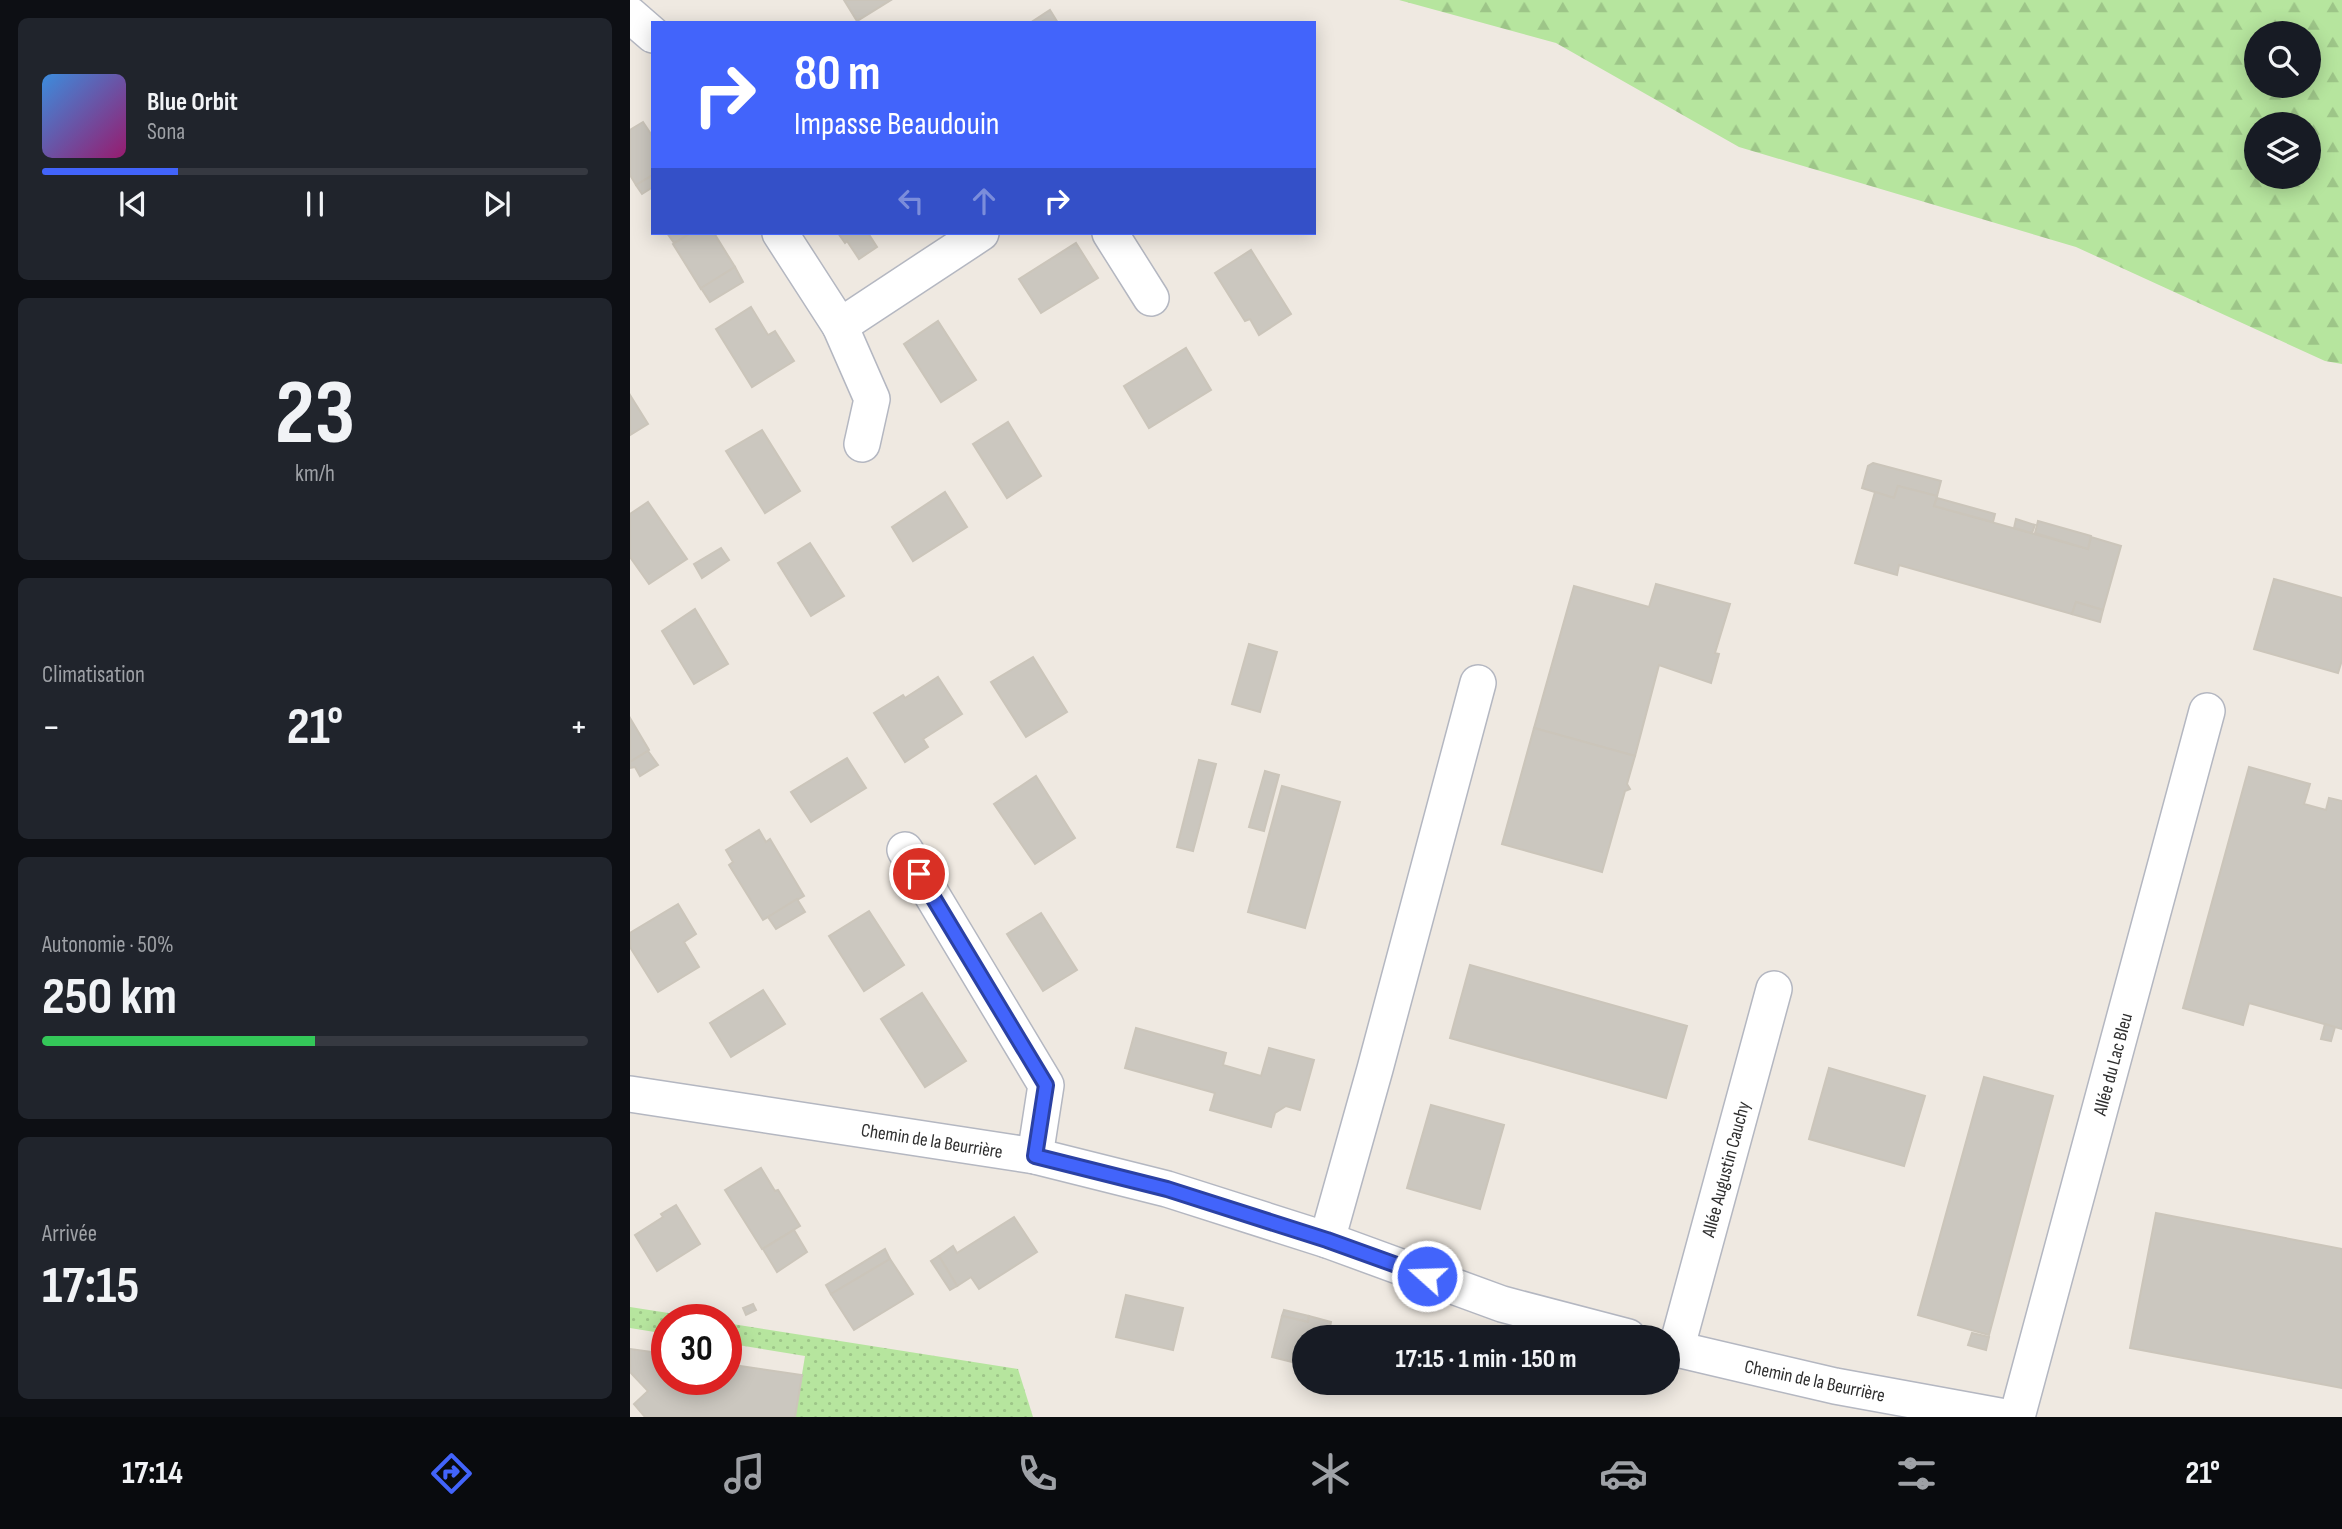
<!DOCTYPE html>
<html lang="fr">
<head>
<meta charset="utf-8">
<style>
  :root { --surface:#171b24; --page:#20242c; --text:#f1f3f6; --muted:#9ea1a6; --line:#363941; --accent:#4264fb }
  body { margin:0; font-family:"Sofia Sans Condensed",sans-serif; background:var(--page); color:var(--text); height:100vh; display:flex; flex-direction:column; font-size:26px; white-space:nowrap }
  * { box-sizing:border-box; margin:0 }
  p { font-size:23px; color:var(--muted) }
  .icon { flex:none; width:38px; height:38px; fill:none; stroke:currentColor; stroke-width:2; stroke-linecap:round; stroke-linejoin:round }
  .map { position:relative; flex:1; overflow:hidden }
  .panel { display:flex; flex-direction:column; gap:18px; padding:18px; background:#0d0f14; width:630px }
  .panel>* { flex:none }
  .top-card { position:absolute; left:21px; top:21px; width:665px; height:214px; border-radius:0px; box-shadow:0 4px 18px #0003; background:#4264fb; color:#fff; overflow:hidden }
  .controls { position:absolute; left:1614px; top:21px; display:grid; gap:14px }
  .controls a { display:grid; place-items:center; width:77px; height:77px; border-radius:50%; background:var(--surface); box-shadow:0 4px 18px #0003; font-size:35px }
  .speed { position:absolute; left:21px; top:1304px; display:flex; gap:14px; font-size:35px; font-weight:700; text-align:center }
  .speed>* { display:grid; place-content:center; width:91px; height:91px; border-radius:50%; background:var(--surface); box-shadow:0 4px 18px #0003; line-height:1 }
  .speed .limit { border:10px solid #d22; background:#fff; color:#111 }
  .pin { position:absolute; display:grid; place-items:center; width:60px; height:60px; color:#fff; margin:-30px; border:4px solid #fff; border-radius:50%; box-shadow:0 2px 7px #0007 }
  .me { position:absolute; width:77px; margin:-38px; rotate:290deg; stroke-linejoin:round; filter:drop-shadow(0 0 5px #0008) }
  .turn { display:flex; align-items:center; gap:24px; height:147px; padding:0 28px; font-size:32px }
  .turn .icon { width:91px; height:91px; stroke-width:2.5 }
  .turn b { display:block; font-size:49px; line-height:60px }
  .lanes { display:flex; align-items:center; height:66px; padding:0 28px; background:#0003; justify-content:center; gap:35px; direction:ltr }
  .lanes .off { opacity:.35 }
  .big { font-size:52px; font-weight:700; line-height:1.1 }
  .panel .card { flex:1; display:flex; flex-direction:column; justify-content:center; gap:10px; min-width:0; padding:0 24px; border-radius:10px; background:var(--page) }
  .panel .dial { align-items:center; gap:0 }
  .dial b { font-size:91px; line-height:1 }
  .song { display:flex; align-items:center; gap:21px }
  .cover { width:84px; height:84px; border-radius:10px; background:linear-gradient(135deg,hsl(210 70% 55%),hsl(320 70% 35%)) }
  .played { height:7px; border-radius:4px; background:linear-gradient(90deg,var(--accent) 25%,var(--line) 25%) }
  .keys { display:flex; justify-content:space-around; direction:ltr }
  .heat { display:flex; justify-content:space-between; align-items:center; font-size:38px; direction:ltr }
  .charge { height:10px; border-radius:5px; background:linear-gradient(90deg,#34c759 50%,var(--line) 0) }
  .trip { position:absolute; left:662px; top:1325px; width:388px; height:70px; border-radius:35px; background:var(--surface); box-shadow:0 4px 18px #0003; font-weight:700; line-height:70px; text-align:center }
  .menu { display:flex; height:112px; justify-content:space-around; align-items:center; background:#090b0e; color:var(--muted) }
  .menu .icon { width:49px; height:49px }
  .menu .selected { color:var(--accent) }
  .menu b { font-size:32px; color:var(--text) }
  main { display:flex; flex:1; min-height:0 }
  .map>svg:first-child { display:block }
  .grass { fill:url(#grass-dots) }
  .forest { fill:url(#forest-firs); fill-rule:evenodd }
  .building { fill:#cbc7bf; stroke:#cbc5ba; stroke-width:2 }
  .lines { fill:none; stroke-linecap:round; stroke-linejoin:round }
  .minor-casing { stroke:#b4b7c1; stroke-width:38 }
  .minor { stroke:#fff; stroke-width:35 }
  .route-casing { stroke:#2b41a3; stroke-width:18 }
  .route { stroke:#4264fb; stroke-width:12 }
  .labels { text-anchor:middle; stroke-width:6; stroke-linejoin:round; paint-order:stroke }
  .street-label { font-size:19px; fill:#2e2e2e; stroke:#fff }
</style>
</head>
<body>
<main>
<section class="panel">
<div class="card">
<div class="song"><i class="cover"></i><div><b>Blue Orbit</b><p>Sona</p></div></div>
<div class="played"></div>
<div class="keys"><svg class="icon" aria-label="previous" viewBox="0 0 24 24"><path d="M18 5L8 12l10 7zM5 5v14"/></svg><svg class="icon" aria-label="pause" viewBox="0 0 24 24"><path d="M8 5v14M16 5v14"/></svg><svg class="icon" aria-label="next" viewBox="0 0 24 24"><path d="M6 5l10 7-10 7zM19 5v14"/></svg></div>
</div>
<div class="card dial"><b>23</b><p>km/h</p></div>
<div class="card"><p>Climatisation</p>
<div class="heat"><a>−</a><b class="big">21°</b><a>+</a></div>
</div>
<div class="card"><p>Autonomie · 50%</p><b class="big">250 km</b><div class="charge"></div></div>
<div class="card"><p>Arrivée</p><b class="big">17:15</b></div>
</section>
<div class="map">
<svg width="1712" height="1417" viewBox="0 0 1712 1417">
  <defs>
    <pattern id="grass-dots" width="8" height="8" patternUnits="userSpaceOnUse" patternTransform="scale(1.75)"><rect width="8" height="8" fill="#b6e59e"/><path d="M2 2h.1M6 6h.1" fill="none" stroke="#9dc588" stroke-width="1.8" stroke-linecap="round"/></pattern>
    <pattern id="forest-firs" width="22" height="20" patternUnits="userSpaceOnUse" patternTransform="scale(1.75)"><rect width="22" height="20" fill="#b6e59e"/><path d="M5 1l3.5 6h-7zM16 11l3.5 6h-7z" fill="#9dc588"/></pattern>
  </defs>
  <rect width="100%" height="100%" fill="#efe9e1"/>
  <g class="grass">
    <path d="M0,1307L77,1319L37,1320V1334L0,1328Z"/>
    <path d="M96,1323L388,1369L403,1417H165L175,1356L96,1343Z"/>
  </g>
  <path class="forest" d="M769,0H1712V364L1695,361L1446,247L1109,147L926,43ZM1626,33H1678V86H1626ZM1626,124H1678V177H1626Z"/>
  <g class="building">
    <path d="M214,0H261L227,21Z"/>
    <path d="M420,10L428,23H400Z"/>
    <path d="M13,122L23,137V175L6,185L0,175V130Z"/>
    <path d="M23,175V187L12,194L6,185Z"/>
    <path d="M37,233H61L44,243Z"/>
    <path d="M61,233H84L105,267L71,289L43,244Z"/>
    <path d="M208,233H238L247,247L229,259L217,241L215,243Z"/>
    <path d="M446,243L468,278L411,313L389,279Z"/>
    <path d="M621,250L661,314L629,335L620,319L615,321L585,273Z"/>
    <path d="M105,267L113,282L80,302L71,288Z"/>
    <path d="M121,307L138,335L145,331L164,361L122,387L86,329Z"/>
    <path d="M308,321L346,380L311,402L274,344Z"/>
    <path d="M556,348L581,390L519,428L494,386Z"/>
    <path d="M0,395L18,424L0,435Z"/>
    <path d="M378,422L411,476L377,498L343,444Z"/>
    <path d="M132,430L170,491L135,513L96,451Z"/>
    <path d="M1243,463L1311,481L1307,496L1268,486L1264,498L1232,488L1238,466Z"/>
    <path d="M1268,486L1307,496L1304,506L1458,549L1461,537L1491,546L1473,610L1446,602L1442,614L1269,565L1267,575L1225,563L1245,492L1264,498Z"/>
    <path d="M315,492L337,527L283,561L262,527Z"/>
    <path d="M1307,498L1365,514L1363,522L1304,506Z"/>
    <path d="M18,502L57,559L19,584L0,557V514Z"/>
    <path d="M1386,519L1405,525L1402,533L1384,528Z"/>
    <path d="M1408,521L1461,536L1458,549L1405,533Z"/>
    <path d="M180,543L214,596L181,616L148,563Z"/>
    <path d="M91,548L99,560L72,578L64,564Z"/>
    <path d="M1644,579L1712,598V660L1708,673L1624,649Z"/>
    <path d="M1026,584L1100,604L1085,653L1089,654L1081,683L1029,665L1005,756L904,728L944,586L1019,607Z"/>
    <path d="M1446,602L1473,610L1470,622L1442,614Z"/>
    <path d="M65,609L98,664L64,684L32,631Z"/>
    <path d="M619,644L647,652L630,712L602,704Z"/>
    <path d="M403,657L437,712L396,737L361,682Z"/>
    <path d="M308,677L332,714L293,739L298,747L275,762L244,713L273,695L275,698Z"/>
    <path d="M0,718L19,750L0,762Z"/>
    <path d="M904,728L1005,756L997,784L1000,789L995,791L972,872L872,844Z"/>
    <path d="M18,751L28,765L10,776L5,767L0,768V762Z"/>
    <path d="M217,758L236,788L181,822L161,792Z"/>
    <path d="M569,760L586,764L563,851L547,847Z"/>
    <path d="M1619,767L1680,784L1674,804L1696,810L1699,798L1712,801V1029L1619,1003L1613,1025L1553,1008Z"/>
    <path d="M635,771L649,775L634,831L619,827Z"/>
    <path d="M406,776L445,838L405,864L364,804Z"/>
    <path d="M652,786L710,802L675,928L618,912Z"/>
    <path d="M129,830L136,842L140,839L174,896L133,920L99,865L103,862L96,850Z"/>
    <path d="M167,899L175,912L146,929L138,917Z"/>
    <path d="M48,904L66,934L54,942L69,967L28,992L0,947V933Z"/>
    <path d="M239,911L274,965L234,991L199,936Z"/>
    <path d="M411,913L447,970L413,991L377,934Z"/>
    <path d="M840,965L1057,1026L1036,1098L820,1038Z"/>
    <path d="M133,990L155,1024L101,1057L80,1023Z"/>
    <path d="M292,993L336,1061L295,1087L251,1019Z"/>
    <path d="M1695,1024L1705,1027L1701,1041L1691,1039Z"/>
    <path d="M506,1028L596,1053L593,1065L631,1076L639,1048L684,1060L670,1110L656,1106L645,1113L641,1127L580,1110L585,1093L495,1068Z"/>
    <path d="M1199,1068L1295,1096L1274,1166L1179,1139Z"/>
    <path d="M1354,1077L1423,1096L1359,1335L1288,1315Z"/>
    <path d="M801,1105L874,1125L850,1209L777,1188Z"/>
    <path d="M131,1168L145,1191L148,1190L170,1226L132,1249L95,1190Z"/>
    <path d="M46,1205L70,1244L27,1271L5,1235L33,1217L31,1214Z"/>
    <path d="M1526,1213L1712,1249V1388L1500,1348Z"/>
    <path d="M384,1217L407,1252L349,1289L341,1277L327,1286L309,1256L323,1246L327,1253Z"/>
    <path d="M164,1230L177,1252L147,1272L133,1249Z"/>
    <path d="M255,1249L260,1259L201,1294L196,1285Z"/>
    <path d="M309,1256L327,1286L320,1290L301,1261Z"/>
    <path d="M260,1259L283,1294L224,1330L201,1294Z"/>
    <path d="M496,1295L553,1308L543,1350L486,1337Z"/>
    <path d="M123,1304L126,1310L116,1315L113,1308Z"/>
    <path d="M654,1310L679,1316L678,1322L652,1316Z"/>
    <path d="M652,1316L678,1322L679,1316L701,1322L700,1327L715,1330L714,1337H674V1365L642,1357Z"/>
    <path d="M1342,1333L1359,1337L1356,1350L1338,1345Z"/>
    <path d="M0,1349L37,1354V1379H96V1364L172,1375L165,1417H15L4,1404L18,1391L0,1372Z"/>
  </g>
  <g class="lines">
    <defs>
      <g id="minor">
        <path d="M0,15L23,35"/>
        <path d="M150,233L210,326"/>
        <path d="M480,233L521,298"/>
        <path d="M232,444L242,399L210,326L351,233"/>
        <path d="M275,850L416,1085L405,1156"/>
        <path d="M0,1094L405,1156L537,1189L697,1240L872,1304L998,1337"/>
        <path d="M697,1240L745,1069L848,683"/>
        <path d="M1038,1347L1205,1386L1375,1417"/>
        <path d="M1046,1350L1144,989"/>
        <path d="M1387,1417L1577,711"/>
      </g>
    </defs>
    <use href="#minor" class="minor-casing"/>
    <use href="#minor" class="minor"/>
  </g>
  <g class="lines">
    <defs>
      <path id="route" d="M289,874L416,1085L405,1156L537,1189L697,1240L797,1276"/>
    </defs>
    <use href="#route" class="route-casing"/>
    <use href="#route" class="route"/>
  </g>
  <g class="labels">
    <g class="street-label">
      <text transform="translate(1482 1064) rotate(-75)" y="7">Allée du Lac Bleu</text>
      <text transform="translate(302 1140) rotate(9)" y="7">Chemin de la Beurrière</text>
      <text transform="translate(1095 1169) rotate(-75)" y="7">Allée Augustin Cauchy</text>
      <text transform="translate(1185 1380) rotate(12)" y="7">Chemin de la Beurrière</text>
    </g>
  </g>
</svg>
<div class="controls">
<a><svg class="icon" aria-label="search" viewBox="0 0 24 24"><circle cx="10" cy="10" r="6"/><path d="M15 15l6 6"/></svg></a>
<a><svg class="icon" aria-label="layers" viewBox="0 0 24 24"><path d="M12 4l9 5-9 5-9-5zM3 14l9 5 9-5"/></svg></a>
</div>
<div class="speed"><div class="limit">30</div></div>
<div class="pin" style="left:289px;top:874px;background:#d93025"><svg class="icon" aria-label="arrive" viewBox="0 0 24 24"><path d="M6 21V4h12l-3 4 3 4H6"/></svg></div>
<svg class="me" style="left:797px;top:1276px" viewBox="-20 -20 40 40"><circle r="17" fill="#4264fb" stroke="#fff" stroke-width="3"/><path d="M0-11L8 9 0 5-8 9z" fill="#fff"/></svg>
<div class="trip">17:15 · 1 min · 150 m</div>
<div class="top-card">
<div class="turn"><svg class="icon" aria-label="right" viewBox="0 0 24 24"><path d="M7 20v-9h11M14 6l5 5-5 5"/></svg><div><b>80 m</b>Impasse Beaudouin</div></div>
<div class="lanes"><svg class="icon off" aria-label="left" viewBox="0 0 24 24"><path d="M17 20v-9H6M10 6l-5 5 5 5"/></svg><svg class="icon off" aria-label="ahead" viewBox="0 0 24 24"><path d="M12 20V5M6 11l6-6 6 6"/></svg><svg class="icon" aria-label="right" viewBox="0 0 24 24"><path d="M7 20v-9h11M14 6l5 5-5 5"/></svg></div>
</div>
</div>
</main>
<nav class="menu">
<b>17:14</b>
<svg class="icon selected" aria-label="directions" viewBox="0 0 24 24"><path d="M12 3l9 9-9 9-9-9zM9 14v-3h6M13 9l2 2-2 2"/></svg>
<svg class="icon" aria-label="music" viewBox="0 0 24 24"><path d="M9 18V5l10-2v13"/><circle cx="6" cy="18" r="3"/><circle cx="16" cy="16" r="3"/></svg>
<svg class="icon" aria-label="phone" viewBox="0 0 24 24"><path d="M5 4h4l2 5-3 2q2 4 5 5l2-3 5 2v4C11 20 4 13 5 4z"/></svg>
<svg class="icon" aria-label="climate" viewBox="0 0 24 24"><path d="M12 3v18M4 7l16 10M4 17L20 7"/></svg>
<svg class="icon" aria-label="car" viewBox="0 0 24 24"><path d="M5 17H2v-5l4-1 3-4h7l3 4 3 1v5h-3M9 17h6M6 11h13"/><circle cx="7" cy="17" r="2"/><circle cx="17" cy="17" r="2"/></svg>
<svg class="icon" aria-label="filters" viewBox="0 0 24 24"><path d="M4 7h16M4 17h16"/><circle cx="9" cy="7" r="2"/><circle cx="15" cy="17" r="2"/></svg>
<b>21°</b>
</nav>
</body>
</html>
